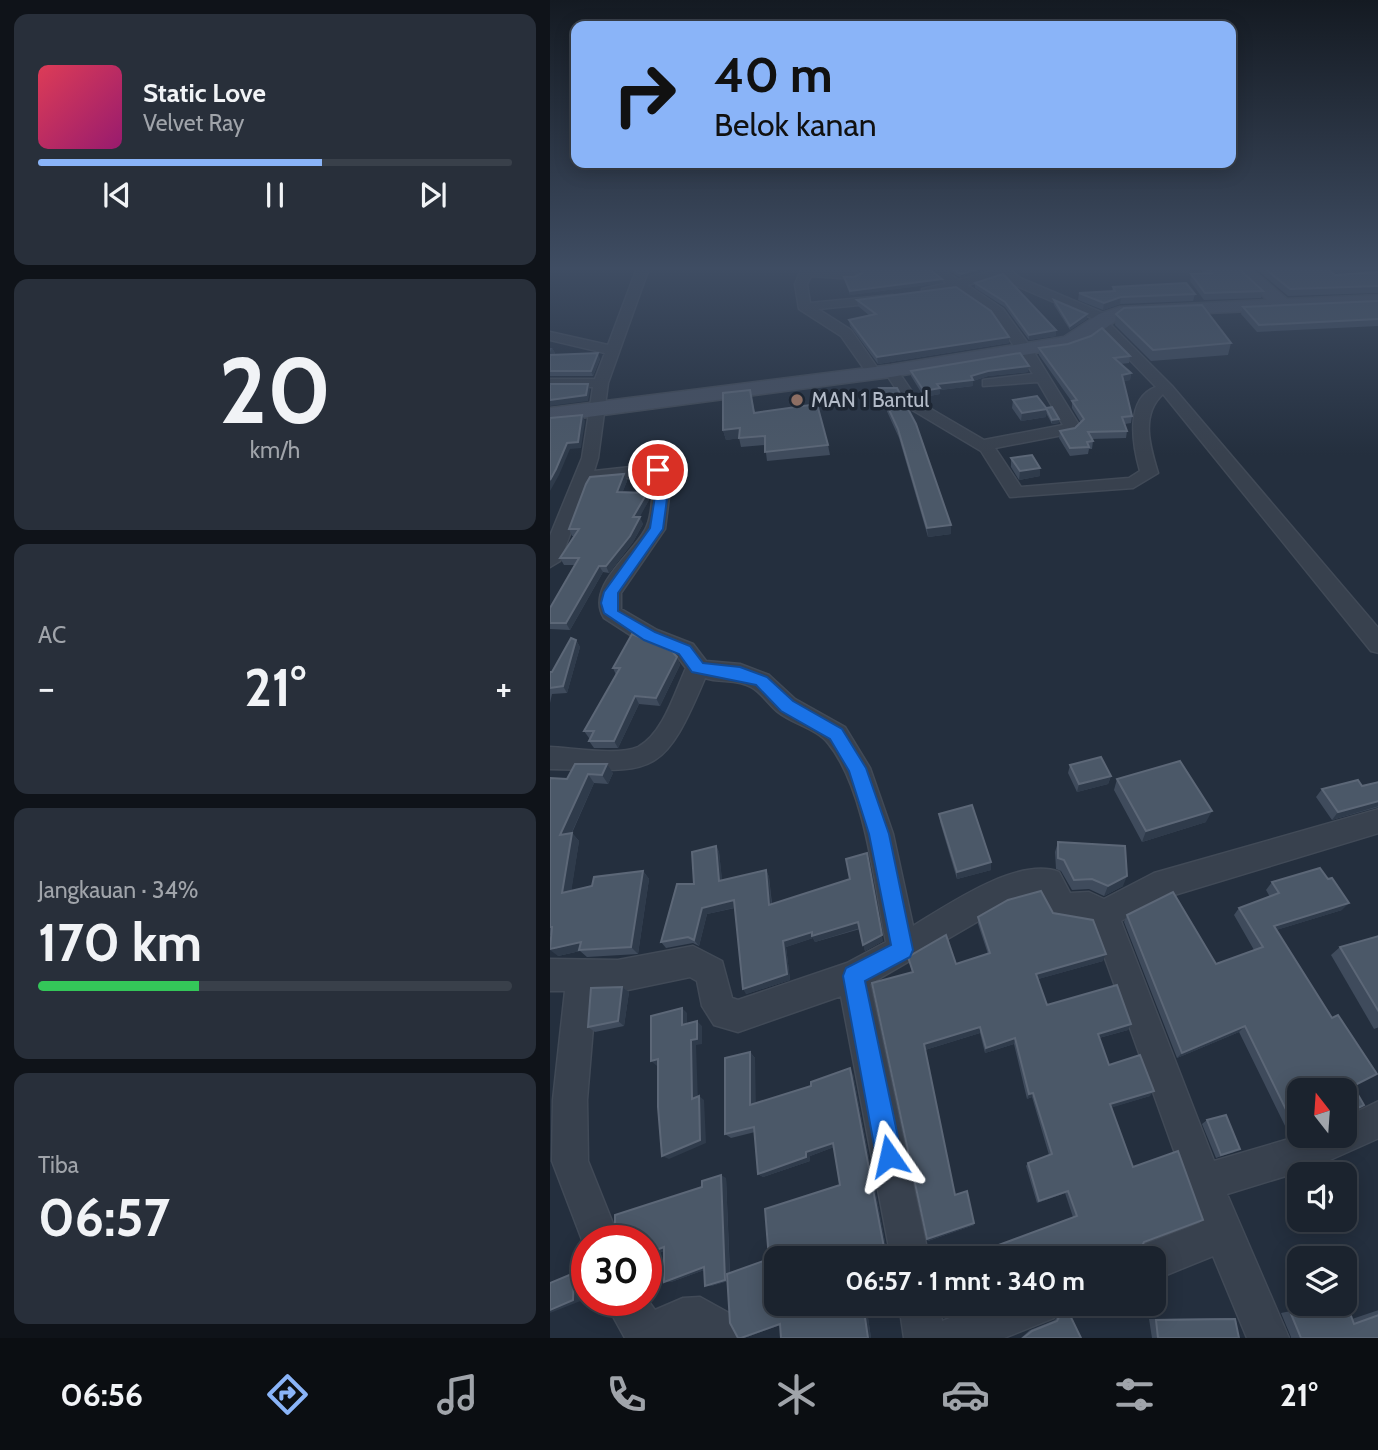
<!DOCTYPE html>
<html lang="id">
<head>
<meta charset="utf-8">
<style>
  :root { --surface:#1b232e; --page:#282f3a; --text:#f1f3f6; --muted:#a0a4aa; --line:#39404a; --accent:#8ab4f8 }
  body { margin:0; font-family:Cabin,sans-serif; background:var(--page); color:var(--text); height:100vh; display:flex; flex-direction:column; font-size:26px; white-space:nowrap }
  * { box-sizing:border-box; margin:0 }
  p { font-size:23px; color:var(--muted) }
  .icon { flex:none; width:38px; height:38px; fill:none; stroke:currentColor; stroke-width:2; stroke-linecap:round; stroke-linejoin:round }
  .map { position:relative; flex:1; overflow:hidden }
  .sheet { display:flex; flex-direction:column; gap:14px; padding:14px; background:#0f1319; width:550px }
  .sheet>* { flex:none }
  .top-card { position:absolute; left:21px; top:21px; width:665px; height:147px; border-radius:14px; box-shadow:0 4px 18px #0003,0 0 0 2px var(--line); background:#8ab4f8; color:#111; overflow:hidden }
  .needle { width:46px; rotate:343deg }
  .buttons { position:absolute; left:737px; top:1078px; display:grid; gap:14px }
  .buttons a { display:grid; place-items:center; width:70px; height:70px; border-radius:14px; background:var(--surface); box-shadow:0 4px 18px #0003,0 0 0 2px var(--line); font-size:35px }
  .speed { position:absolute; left:21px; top:1225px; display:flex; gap:14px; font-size:35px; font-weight:700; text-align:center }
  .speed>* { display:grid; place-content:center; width:91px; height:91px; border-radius:50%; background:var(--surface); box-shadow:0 4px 18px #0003,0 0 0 2px var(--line); line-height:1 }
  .speed .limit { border:10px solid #d22; background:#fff; color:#111 }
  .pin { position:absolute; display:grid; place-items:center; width:60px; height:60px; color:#fff; margin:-30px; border:4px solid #fff; border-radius:50%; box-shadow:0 2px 7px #0007 }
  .me { position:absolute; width:77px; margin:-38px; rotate:349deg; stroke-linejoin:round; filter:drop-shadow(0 0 5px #0008) }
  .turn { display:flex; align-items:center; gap:24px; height:147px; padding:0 28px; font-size:32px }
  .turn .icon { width:91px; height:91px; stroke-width:2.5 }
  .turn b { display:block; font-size:49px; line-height:60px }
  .big { font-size:52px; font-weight:700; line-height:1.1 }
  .sheet .widget { flex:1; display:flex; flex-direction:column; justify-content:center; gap:10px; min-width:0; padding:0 24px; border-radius:14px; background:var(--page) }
  .sheet .dial { align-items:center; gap:0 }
  .dial b { font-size:91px; line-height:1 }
  .song { display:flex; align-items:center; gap:21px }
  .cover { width:84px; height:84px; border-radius:10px; background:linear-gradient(135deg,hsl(350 70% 55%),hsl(320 70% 35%)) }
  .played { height:7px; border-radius:4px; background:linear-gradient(90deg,var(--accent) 60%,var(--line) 60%) }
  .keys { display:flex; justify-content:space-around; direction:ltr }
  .heat { display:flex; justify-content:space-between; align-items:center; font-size:38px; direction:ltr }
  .charge { height:10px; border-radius:5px; background:linear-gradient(90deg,#34c759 34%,var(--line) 0) }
  .trip { position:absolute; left:214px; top:1246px; width:402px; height:70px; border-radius:14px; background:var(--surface); box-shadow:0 4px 18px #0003,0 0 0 2px var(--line); font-weight:700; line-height:70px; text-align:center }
  .tabs { display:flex; height:112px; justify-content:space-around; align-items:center; background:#0b0e12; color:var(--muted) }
  .tabs .icon { width:49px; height:49px }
  .tabs .active { color:var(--accent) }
  .tabs b { font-size:32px; color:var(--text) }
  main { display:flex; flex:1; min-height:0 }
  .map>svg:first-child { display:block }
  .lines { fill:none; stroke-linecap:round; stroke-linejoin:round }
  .minor-casing { stroke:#414a57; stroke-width:3 }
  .secondary-casing { stroke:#414a57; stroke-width:3 }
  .minor { fill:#38414e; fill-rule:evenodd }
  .secondary { fill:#465061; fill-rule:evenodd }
  .wall { fill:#3f4b5c }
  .shaded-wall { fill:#2f3b4b }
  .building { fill:#4b5868; stroke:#5c6777; stroke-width:2 }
  .route { fill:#1a73e8; stroke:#114b97; stroke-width:2 }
  .education-dot { fill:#8d6e63; stroke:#1d2633; stroke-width:2.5 }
  .labels { text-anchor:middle; stroke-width:7; stroke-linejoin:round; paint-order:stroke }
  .far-poi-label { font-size:21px; fill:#b4bcc9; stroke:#1d2633; text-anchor:start }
</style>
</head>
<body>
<main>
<section class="sheet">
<div class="widget">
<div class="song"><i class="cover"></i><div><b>Static Love</b><p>Velvet Ray</p></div></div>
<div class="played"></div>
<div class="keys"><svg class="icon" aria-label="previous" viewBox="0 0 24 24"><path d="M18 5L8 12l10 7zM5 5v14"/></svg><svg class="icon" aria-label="pause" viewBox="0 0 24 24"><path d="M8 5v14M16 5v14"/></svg><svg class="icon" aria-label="next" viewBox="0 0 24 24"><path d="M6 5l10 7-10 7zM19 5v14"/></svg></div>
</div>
<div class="widget dial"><b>20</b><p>km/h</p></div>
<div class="widget"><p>AC</p>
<div class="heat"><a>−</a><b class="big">21°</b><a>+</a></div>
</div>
<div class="widget"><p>Jangkauan · 34%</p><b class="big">170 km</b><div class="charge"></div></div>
<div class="widget"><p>Tiba</p><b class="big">06:57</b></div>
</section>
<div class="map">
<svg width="829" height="1338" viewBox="0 0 829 1338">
  <rect width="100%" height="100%" fill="#242f3e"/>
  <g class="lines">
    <defs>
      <g id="minor">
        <path d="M87,268H99L58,383L48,458L44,471L99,465L119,469L122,473L115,529L71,593V609L107,630L143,644L156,661L190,664L219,675L245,699L295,727L320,768L343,834L363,926C398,905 468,856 509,872L520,893L539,892L554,899L604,873L829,809V833L611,899L571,921L664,1161L749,1136H794V1118L829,1101V1138L762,1168L677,1194L739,1338H697L663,1256L604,1280V1258H585L590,1246L650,1223L543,925C530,917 515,924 502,918L491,896L456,905L320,984L379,1258H341L291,996L188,1032L164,1025L152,1006L147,981L140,977L68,992L46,991L37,1100L38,1161L70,1241H37V1253L2,1161L3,1100L15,991H0V959L68,960L143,946L172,961L182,998L188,1000L297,963L336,942C325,886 315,788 278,743C267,729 243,724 228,712C219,705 212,693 201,687C187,679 170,683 155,678C112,780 104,771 0,769V747C23,748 68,756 88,747C113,734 125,692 136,668L127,656L91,642L54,618C35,587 82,555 95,530C103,516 102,492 104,476L40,481L10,561L0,567V536L32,458L43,387H0V379H45L55,353L0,340V332L58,345Z"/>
        <path d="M252,268L305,271L311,275L305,279L261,276L257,284L260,303L343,295L345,298L339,302L268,309L301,330L331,373L329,376H319L291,336L249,309L245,284Z"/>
        <path d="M377,268H390L409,280L453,268H465L462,271L470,278L558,315L557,321L622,386L829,629V653L821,651L613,394C590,415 600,447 608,473L583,488L460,497L431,451L359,408L334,371L341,367L346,368L369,402L434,440L513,425L488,382L433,386V380L483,374L443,315L405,288L372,295V289L397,283ZM454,276L462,284L546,320V325L606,387C574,399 583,446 590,471L579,478L471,487L445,448L523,433L531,428L482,349L453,309L417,285Z"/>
        <path d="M150,1297L179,1313L192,1338H75L54,1300H96V1298L105,1310L133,1298Z"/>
        <path d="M349,1304H389L392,1321L437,1304H510L504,1318L454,1338H354Z"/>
      </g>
      <path id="secondary" d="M684,268H701L737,299L829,295V305L571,317L539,340L516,348L341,377L0,422V408L341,365L514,337L549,314L570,307L717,300Z"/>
    </defs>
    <use href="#minor" class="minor-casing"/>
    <use href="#secondary" class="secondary-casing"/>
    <use href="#minor" class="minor"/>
    <use href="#secondary" class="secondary"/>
  </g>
  <g class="wall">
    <path d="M288,268H377L392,283L300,295L294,277H304L312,273L306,269Z"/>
    <path d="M394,268H443L411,278Z"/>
    <path d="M650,268H688L713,291L711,298L654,300L640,281L641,274H654Z"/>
    <path d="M705,268H777L785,275L829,272V293L738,296Z"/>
    <path d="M425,283L506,330V336L479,340L455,307L425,288Z"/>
    <path d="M563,287L645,294L643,301L570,304L553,310L528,300L529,293L562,291Z"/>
    <path d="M307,300L459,343L328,364L300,326L299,320L320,316L308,306Z"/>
    <path d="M504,300L537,319L520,330L504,305Z"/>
    <path d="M829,301V326L707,332L691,314L693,307Z"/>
    <path d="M566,314L681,343L678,355L601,361L565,325Z"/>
    <path d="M0,348H2L5,353L4,355L50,359L43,376H0Z"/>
    <path d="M489,348L580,356L579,363L571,364L581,373L580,380L573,381L582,416L581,423L575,424L577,431L576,438L542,439L543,441L542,449H539L538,454L520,456L509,438L510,431L525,428L531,423L522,408V402L489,355Z"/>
    <path d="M361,371L478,372L438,376L423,381V386L390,390V394L374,397L361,376Z"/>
    <path d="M329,388L401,534L378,537L349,438L330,396Z"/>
    <path d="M200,390L205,413L278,445L280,455L217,461L215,445L191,447L189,438L176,440L173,430Z"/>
    <path d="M463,400L496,408L509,423L502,424L496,413V417L471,421L462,408Z"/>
    <path d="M461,458L490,476L469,480L461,467Z"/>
    <path d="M74,474L77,481L72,493H97L99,500L89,517L93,524L83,542L59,573L53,572L20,630L0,629V608L25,565H14L10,558L25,536H22L19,529Z"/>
    <path d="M26,640L30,647L17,693L2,694L0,703V672H2Z"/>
    <path d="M127,657L130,665L110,706L89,704L68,748H44L39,741L41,738H39L34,731L66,675L63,668Z"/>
    <path d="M25,764L63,773L58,784L44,783L22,833L29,841L21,891L93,871L99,879L88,954L37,957L30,951L8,956L1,935H0V779H17Z"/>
    <path d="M520,765L561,776L558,784L527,792L518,773Z"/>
    <path d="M567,779L656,822L592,842L564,790Z"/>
    <path d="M829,782V807L782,820L766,797L772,789L812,786Z"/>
    <path d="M389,814L441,862V870L407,879L390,822Z"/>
    <path d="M508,842L573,886L554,896L539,889L522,890L511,871L506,869L505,852Z"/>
    <path d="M166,846L169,852L172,881L216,870L219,877L222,904L300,879L333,941L315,951L310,929L265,942L263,938L236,947L240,980L196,994L185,908L157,914L149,946L143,943L116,948L111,942Z"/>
    <path d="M722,882L792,910L726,930L749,1090V1135L740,1136L689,1032L627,1058L574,922L577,915L666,964L704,950L684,915L689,908L720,897L716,890Z"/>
    <path d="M503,913L553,961L488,979L497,1005L581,1024L578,1030L549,1038L559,1065L600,1096L562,1107L594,1242L581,1258H439L438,1249L523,1217L515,1193L487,1203L476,1166L478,1163L499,1155L482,1097L477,1099L464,1044L435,1053L430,1033L375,1050L405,1195L424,1225L378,1241L377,1239L362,972L358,957L406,964L438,954L428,924V917Z"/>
    <path d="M829,936V1027L824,1029L781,955L790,947Z"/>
    <path d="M72,987L79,992L74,1026L45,1032L38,1027Z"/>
    <path d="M200,1052L205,1058V1104L303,1074L338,1258H226L316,1304L321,1338H231L230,1325L194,1338L178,1281L161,1286H155L154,1270L121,1282H114V1251L96,1258L152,1187L176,1178L180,1273L219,1259L290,1185L284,1147L260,1156V1161L213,1177L208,1174L205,1132L181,1138L175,1134Z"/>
    <path d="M657,1120L684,1152L666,1158L652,1124Z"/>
    <path d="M775,1304H794L802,1319L829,1310V1338H741V1337L731,1313Z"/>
    <path d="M512,1305H515L531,1338H471L480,1330L505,1320Z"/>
    <path d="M676,1318L685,1319L689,1338H602L599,1319Z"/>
  </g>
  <g class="shaded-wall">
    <path d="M432,268H443L411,278V274Z"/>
    <path d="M392,279V283L300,295V291Z"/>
    <path d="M571,297L570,304L553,310L554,303Z"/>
    <path d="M537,314V319L520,330V326Z"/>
    <path d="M506,330V336L479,340V335Z"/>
    <path d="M459,337V343L328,364L327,357Z"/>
    <path d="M2,348L5,353L0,361V352Z"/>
    <path d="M48,353L50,359L43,376L41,371Z"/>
    <path d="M479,366L478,372L438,376L423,381V386L390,390V394L374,397V391L387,384L438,371Z"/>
    <path d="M581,373L580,380L570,382L572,375Z"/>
    <path d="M38,384L40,390L38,401L0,406V400Z"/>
    <path d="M497,409L496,417L471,421L472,413Z"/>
    <path d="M32,415L35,421L31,448L20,449L9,475L0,491V480L17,443Z"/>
    <path d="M509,419V423L502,424V420Z"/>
    <path d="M190,428L192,438L176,440L173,430Z"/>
    <path d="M490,468V476L469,480L470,471Z"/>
    <path d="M74,474L77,481L70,499L67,492Z"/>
    <path d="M97,493L99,500L86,524L83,517Z"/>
    <path d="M90,517L93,524L83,542L59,573L56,566Z"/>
    <path d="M401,525V534L378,537L377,528Z"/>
    <path d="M49,566L53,572L20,630L16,623Z"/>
    <path d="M26,640L30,647L17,693L13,686Z"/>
    <path d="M127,657L130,665L110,706L106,698Z"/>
    <path d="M85,696L89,704L68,748L64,741Z"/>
    <path d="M57,764L63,773L58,784L52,775Z"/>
    <path d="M38,774L44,783L17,843L10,835Z"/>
    <path d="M561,776L558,784L527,792L529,784Z"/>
    <path d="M829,801V806L782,820L788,812Z"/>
    <path d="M662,811L656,822L592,842L596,831Z"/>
    <path d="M22,833L29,841L20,900L12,893Z"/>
    <path d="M166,846L169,852L173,888L169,881Z"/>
    <path d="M319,860L333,941L315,951L313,945Z"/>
    <path d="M441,862V870L407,879V872Z"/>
    <path d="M216,870L219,877L222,911L219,905Z"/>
    <path d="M93,871L99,879L88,954L81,947Z"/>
    <path d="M577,876L573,886L554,896L558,886Z"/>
    <path d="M184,900L188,907L157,914L149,946L144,940L152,908Z"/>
    <path d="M799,903L792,910L717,933L724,926Z"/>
    <path d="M308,922L310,928L265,942L263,938L236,947L240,980L196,994L193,989L233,941L262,932Z"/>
    <path d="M31,942L30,951L8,956L0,950Z"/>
    <path d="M556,954L553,961L485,980L486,974Z"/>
    <path d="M72,987L79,992L74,1026L68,1021Z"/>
    <path d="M132,1008L137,1013V1030L132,1025Z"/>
    <path d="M147,1021L152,1026V1044L146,1045L148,1103L142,1099L141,1040Z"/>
    <path d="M581,1024L578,1030L545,1039L548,1034Z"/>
    <path d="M695,1026L689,1032L627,1058L632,1053Z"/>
    <path d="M430,1027V1033L375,1050L374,1044Z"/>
    <path d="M465,1038L464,1044L435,1053L436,1048Z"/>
    <path d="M200,1052L205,1058L206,1110L200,1105Z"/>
    <path d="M108,1059L114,1064L107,1066L101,1061Z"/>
    <path d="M300,1068L303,1074L338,1258H336Z"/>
    <path d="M604,1091L600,1096L557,1109L560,1104Z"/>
    <path d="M483,1093L482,1097L477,1099L479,1094Z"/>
    <path d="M149,1096L154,1100L156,1143L119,1159L112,1156Z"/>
    <path d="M283,1143L287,1146L260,1156V1161L213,1177L208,1174L256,1152Z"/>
    <path d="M171,1175L176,1178L180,1280L161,1286H155Z"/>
    <path d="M518,1191L515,1193L487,1203L489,1201Z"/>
    <path d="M424,1223V1225L378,1241L377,1239Z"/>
    <path d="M114,1247L121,1248L96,1258V1254Z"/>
    <path d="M154,1267L160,1268L121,1282H114Z"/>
    <path d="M24,1273L33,1274V1300L0,1313V1310Z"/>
    <path d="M313,1304H316L321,1338H318Z"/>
    <path d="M235,1323L194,1338H191L230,1324Z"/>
  </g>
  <g class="building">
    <path d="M310,268H377L392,279L300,291L294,277H304L312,273L313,270Z"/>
    <path d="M401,268H432L411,274Z"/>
    <path d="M656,268H688L713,291L655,293L641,274L661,273Z"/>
    <path d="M714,268H777L785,275L829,272V286L740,289Z"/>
    <path d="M453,274L506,330L479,335L455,302L425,283Z"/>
    <path d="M636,283L645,294L571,297L554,303L529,293L565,291L563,287Z"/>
    <path d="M406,287L441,311L459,337L327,357L299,320L326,314L307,300Z"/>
    <path d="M504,300L537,314L520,326Z"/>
    <path d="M829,301V319L709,325L693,307Z"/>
    <path d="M652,305L681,343L603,350L566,314L574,308Z"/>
    <path d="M552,328L580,356L564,358L581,373L572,375L582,416L572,417L577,431L538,432L543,441L537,442L539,447L520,448L510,431L525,428L534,419L522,401L527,400L489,348L518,344L541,336Z"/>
    <path d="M48,353L41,371H0V355Z"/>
    <path d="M470,353L479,366L438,371L421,376L423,380L387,384L390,388L374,391L361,371Z"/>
    <path d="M0,384H38L36,395L0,400Z"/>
    <path d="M329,388H347L366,424L401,525L377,528L348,429Z"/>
    <path d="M200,390L204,413L267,404L278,445L215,452V436L189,438L190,428L173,430V393Z"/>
    <path d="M487,396L497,409L472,413L463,400Z"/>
    <path d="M502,407L509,419L502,420L496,408Z"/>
    <path d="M32,415L28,442L17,443L6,469L0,480V418Z"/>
    <path d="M482,455L490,468L470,471L461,458Z"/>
    <path d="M74,474L67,492L97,493L83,517H90L80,536L56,566H49L16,623H0V608L29,558H10L29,529H19L36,484L40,477Z"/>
    <path d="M82,634L122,651L127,657L106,698L85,696L64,741H39L44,731H34L70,668H63Z"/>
    <path d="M21,638L26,640L13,686L0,688V672H2Z"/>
    <path d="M551,757L561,776L529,784L520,765Z"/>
    <path d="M630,761L662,811L596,831L567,779Z"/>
    <path d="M25,764H57L52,775L38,774L10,835L22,833L12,893L42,886L44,877L93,871L81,947L29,950L31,942L0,949L2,927H0V778L17,779Z"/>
    <path d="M808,780L812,786L829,782V801L788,812L772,789Z"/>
    <path d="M422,805L441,862L407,872L389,814Z"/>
    <path d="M508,842L575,846L577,876L558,886L542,879L524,880L514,860L508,858Z"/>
    <path d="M166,846L169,881L216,870L219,905L300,879L296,859L317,853L332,935L313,945L308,922L262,936V932L233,941L237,974L193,989L184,900L152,908L144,940L138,937L111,942L127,884H144L142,852Z"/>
    <path d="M770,868L778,879L782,878L799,903L724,926L782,1018L788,1015L827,1074L803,1086L814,1105L802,1111L800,1119L794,1121V1090H749V1132H747L695,1026L632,1053L577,915L623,892L666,964L713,947L689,908L729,893L722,882Z"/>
    <path d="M491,891L503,913L543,920L556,954L486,974L497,1005L567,985L581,1024L548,1034L559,1065L590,1055L604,1091L560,1104L583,1167L628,1151L653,1220L594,1242L587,1256L581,1258H440L438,1249L527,1216L518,1191L489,1201L478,1163L502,1154L483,1093L479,1094L465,1038L436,1048L430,1027L374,1044L405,1195L417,1191L424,1223L377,1239L322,983L363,972L358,957L396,935L406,964L440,953L428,917L458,900Z"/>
    <path d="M829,936V1012L790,947Z"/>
    <path d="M72,987L68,1021L38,1027L41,988Z"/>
    <path d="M132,1008V1025L147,1021V1039L141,1040L142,1099L149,1096L150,1140L112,1156L108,1107V1059L101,1061V1016Z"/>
    <path d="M200,1052V1105L261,1086V1082L300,1068L336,1258H341H226V1304H313L318,1338H231L230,1324L191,1338H188L180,1323L177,1274L219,1259L215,1209L290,1185L283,1143L256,1152V1157L208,1174L204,1127L175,1134V1058Z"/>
    <path d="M676,1115L690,1149L671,1155L657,1120Z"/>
    <path d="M171,1175L175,1280L155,1286L154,1267L114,1282V1247L96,1254V1241H65V1215L152,1187V1181Z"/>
    <path d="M24,1273L23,1300L0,1310V1283Z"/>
    <path d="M794,1302H796L804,1324L829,1315V1338H751L741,1314L788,1304H794Z"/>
    <path d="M515,1305L531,1338H473L482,1331L507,1321Z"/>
    <path d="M685,1319L689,1338H608L606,1320Z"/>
  </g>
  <linearGradient id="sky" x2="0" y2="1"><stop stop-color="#141a22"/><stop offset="0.59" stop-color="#3f4d63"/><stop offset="1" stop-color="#3f4d63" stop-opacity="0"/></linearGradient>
  <rect width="829" height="455" fill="url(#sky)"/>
  <path class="route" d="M108,466L120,476L113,529L68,593V611L105,632L140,646L153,663L190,667L217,677L243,701L292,729L316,768L339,834L363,950L360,957L315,981L352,1156L348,1164L339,1168L330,1164L326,1156L293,976L296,968L341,945L319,834L299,771L280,739L231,711L206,685L142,672L129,654L94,640L54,613L51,603L54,592L100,528L108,477L102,470Z"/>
  <circle class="education-dot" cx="247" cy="400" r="7"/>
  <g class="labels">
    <g class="far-poi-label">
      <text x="261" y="407">MAN 1 Bantul</text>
    </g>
  </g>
</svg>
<div class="buttons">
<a><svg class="needle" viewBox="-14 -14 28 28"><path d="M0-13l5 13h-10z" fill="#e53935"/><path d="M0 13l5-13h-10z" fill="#a0a4aa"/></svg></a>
<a><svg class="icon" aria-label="sound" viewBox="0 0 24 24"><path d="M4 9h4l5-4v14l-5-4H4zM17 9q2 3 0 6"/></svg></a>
<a><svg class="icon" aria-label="layers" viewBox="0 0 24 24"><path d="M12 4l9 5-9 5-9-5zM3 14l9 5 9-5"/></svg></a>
</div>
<div class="speed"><div class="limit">30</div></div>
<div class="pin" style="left:108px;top:470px;background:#d93025"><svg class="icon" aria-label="arrive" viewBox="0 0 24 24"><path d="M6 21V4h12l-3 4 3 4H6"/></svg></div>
<svg class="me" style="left:339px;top:1156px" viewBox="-20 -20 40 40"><path d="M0-17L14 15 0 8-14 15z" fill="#1a73e8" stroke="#fff" stroke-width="4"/></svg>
<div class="trip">06:57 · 1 mnt · 340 m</div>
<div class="top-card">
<div class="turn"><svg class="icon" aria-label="right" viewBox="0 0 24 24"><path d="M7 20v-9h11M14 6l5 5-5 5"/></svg><div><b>40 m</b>Belok kanan</div></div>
</div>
</div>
</main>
<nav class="tabs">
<b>06:56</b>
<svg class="icon active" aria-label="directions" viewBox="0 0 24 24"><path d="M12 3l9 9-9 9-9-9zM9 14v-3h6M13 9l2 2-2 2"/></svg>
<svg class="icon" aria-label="music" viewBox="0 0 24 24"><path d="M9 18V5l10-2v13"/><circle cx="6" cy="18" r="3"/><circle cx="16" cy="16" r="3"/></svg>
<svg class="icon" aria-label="phone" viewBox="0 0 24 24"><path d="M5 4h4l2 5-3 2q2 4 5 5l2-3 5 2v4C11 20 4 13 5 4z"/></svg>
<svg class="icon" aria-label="climate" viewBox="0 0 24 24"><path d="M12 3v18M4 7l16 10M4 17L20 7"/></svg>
<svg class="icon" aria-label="car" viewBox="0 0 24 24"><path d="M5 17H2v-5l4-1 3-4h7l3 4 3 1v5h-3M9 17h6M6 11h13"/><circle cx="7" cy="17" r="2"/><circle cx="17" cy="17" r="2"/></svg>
<svg class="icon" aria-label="filters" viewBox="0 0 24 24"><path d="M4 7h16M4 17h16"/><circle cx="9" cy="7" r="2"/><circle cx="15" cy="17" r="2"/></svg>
<b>21°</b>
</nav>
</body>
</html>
